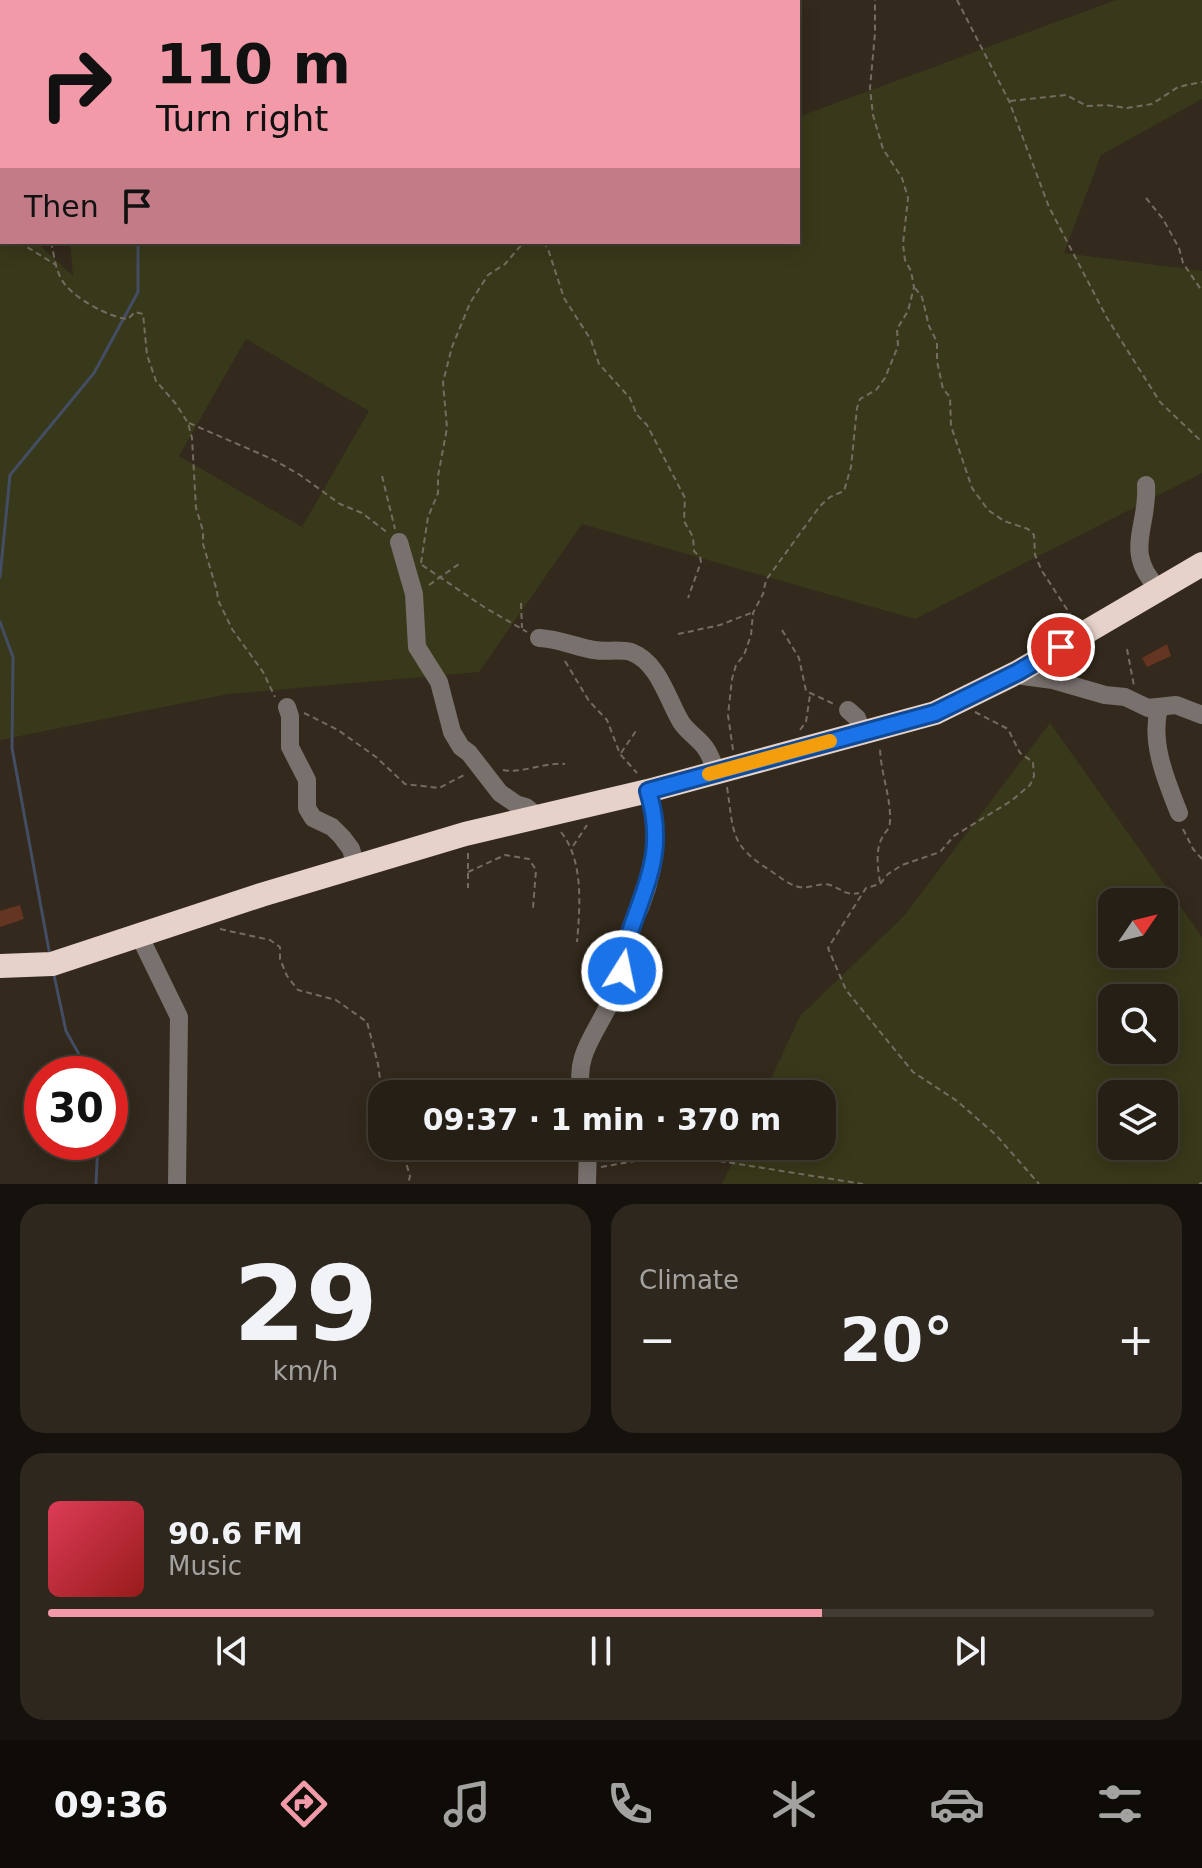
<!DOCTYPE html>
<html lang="en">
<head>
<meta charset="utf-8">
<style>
  :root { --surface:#261f15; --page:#2e271e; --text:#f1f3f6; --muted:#a4a2a0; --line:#423d34; --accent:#f39aa9 }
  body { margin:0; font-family:"DejaVu Sans",sans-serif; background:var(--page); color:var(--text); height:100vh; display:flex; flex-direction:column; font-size:30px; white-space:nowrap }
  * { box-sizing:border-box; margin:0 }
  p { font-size:26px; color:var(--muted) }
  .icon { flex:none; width:44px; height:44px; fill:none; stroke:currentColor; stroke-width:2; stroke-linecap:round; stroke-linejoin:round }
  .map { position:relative; height:1184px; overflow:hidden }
  .drawer { display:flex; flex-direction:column; gap:20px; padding:20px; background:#15110c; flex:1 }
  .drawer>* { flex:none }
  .banner { position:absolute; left:0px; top:0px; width:800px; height:244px; box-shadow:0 4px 20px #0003,0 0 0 2px var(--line); background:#f39aa9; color:#111; overflow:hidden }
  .needle { width:52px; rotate:55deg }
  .fabs { position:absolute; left:1098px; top:888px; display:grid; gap:16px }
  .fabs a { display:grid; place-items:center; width:80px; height:80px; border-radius:16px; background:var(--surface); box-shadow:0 4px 20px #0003,0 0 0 2px var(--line); font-size:40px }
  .speed { position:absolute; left:24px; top:1056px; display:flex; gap:16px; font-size:40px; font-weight:700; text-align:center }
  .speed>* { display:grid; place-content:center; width:104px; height:104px; border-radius:50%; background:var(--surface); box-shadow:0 4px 20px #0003,0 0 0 2px var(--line); line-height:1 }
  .speed .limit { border:12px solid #d22; background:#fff; color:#111 }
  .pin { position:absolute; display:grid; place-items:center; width:68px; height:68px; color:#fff; margin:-34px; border:4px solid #fff; border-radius:50%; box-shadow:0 2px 8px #0007 }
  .me { position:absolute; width:88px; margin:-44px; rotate:10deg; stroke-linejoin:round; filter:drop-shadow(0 0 6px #0008) }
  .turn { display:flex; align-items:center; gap:28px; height:168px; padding:0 24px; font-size:36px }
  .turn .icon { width:104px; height:104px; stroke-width:2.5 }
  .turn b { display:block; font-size:56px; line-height:68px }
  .then { display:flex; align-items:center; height:76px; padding:0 24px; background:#0003; gap:16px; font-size:30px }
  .big { font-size:60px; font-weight:600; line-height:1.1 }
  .drawer .widget { flex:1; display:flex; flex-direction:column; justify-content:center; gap:12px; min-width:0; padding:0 28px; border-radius:24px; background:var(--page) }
  .drawer .dial { align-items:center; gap:0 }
  .dial b { font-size:104px; line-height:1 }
  .song { display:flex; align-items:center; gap:24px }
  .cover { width:96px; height:96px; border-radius:12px; background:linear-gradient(135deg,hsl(350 70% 55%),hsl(0 70% 35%)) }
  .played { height:8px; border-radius:4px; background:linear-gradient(90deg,var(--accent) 70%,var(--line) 70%) }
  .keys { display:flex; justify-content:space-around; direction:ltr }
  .heat { display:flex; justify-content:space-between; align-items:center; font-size:44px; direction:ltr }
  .drawer .tiles { flex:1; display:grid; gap:20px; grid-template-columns:1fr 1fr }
  .widget:last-child { grid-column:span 2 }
  .trip { position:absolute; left:368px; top:1080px; width:468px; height:80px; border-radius:24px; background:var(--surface); box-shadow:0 4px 20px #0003,0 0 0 2px var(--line); font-weight:600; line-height:80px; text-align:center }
  .dock { display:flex; height:128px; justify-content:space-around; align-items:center; background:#0f0c08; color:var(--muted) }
  .dock .icon { width:56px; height:56px }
  .dock .on { color:var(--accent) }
  .dock b { font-size:36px; color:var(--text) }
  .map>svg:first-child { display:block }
  .green { fill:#38391a; fill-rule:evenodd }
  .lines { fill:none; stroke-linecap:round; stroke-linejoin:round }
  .stream { stroke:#434d63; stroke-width:3 }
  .building { fill:#643521 }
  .path { stroke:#756c61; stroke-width:2; stroke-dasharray:6 4; stroke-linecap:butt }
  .minor { stroke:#79716d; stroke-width:18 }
  .highway { stroke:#e6d2c8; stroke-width:24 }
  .route-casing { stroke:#114b97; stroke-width:20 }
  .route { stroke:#1a73e8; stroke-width:14 }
  .slow { stroke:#f59e0b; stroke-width:14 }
</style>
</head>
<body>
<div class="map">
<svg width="1202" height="1184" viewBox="0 0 1202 1184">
  <rect width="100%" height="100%" fill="#33291c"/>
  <g class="green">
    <path d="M91,0H725L727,2H91Z"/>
    <path d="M1116,0H1202V99L1101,155L1064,253L1202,271V473L915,619L582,524L479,672L228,694L0,740V210L2,242H36L73,276L70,242H798V117ZM246,339L369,411L302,527L179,456Z"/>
    <path d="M1050,723L1202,937V1184H722L740,1146H822V1094H764L800,1016L904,916ZM1112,902H1164V954H1112ZM1112,998H1164V1050H1112ZM1112,1094H1164V1146H1112Z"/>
  </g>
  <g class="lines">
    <g class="stream">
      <path d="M180,2L181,0"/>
      <path d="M0,577L10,475L94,373L138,292V242"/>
      <path d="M0,622L13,657L12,748L50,956"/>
      <path d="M54,975L66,1031L90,1074"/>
      <path d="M96,1184L98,1142"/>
    </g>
  </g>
  <g class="building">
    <path d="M1167,644L1171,656L1147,667L1142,658Z"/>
    <path d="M20,905L24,919L0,927V911Z"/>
  </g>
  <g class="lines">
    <g class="path">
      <path d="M23,0V2"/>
      <path d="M957,0L1009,101L1049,207L1107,318L1160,402L1202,442"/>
      <path d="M1010,101L1066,95L1087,106L1106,105L1127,108L1152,104L1178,87L1202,82"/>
      <path d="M0,134L2,135"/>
      <path d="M1146,198L1163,219L1179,248L1183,263L1202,291"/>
      <path d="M0,223L2,226"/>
      <path d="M19,242L56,265"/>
      <path d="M51,242C54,254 55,269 62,280C71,297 110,318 128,319L135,312L143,314L147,355L156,381L176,404L188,423L192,438L196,508L203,531V544L217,591L218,600L232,629L263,672L275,697"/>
      <path d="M543,242L548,249L564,298L591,340L599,364L630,398L637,415L647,425L685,498L684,521L693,537L694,551L700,557L701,562L688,598"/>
      <path d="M915,288L922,297L929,326L937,342V361L943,389L950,397L951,426L972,488L988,510L1004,521L1028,529L1034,535L1035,555L1042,571L1072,617"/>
      <path d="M189,423L272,459L300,475L340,504L362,513L388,533"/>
      <path d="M382,476L395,529"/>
      <path d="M421,563L428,517L438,493V476L447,428L443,382L452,347L470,303L488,275L505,264L524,242"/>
      <path d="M422,565L484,607L527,632"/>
      <path d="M429,585L459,564"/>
      <path d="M521,603L522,628"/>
      <path d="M782,630L799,658L806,691L836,705"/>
      <path d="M678,634L720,625L751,613"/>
      <path d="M1127,649L1134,686"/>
      <path d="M565,661L589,701L607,720L620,754L637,773"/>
      <path d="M975,712L1008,729L1020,753L1033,762L1034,776L1030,785L1011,801L954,836L940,852L902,865L888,874L880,884L866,888L828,948L846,990L913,1072L957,1101L996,1135L1039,1184"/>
      <path d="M304,713L338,730L376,757L405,784L439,788L466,774"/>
      <path d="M800,730L806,722L810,695"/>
      <path d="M733,750L728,715L732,679L736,665L744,655L751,635L753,613L763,594L766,580L820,506L830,497L844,491L851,467L857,408L860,399L876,390L885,378L898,346L897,329L908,311L914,287L911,271L905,260L903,244L908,198L902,178L883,149L873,115L870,88L875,33V0"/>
      <path d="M621,753L636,731"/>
      <path d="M503,770C521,774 544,762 565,764"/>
      <path d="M727,787C734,832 729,845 771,871C780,877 789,885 799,887C809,889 821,882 830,885C842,889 845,896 859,893"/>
      <path d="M1183,829L1193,849L1202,859"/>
      <path d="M561,832C584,861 580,907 577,942"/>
      <path d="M573,846L587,825"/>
      <path d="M468,853V888"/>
      <path d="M468,872L505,855L529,859L536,870L533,908"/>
      <path d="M880,882C878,870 875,850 882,838C885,831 890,830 890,821C891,796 880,772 880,746"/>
      <path d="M220,929L270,940L280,947V959L287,976L298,990L336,1000L367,1022L378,1064L382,1094"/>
      <path d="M401,1146L410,1176L408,1184"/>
      <path d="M601,1167L676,1154L863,1184"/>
      <path d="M1199,1184L1202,1183"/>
    </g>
    <g class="minor">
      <path d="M1146,485C1149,527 1122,552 1159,589"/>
      <path d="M399,542L414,594L417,647L439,682L452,732L461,747L469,753L500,793L516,804L526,807L538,817"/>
      <path d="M539,638C559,639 576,647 594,650C606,652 620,649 631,652C659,662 668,701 681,722C688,733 700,739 706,749C711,756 713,765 717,772"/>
      <path d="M1018,672L1023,676L1053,680L1105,695L1125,697L1148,708L1176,705L1202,715"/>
      <path d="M287,707L290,716V747L307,780V808L313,818L332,827L342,837L351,849L356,867"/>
      <path d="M1159,708C1150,743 1166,780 1179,813"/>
      <path d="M848,710L857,718L862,731"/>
      <path d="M139,935L179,1017L177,1184"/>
      <path d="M583,1094C571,1057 599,1030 612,998C618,985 624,971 627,958C628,950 627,941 629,933C631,923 638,914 641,905C656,868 660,829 648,791"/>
      <path d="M587,1184L588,1146"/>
    </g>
    <path class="highway" d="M0,966L52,964L261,895L465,834L648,791L935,713L1018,672L1202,564"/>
  </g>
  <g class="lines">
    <defs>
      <path id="route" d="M622,971C627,958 626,942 631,929C649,877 665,847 648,791L935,713L1018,672L1061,647"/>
    </defs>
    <use href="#route" class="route-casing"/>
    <use href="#route" class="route"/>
    <path class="slow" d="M709,774L830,741"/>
  </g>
</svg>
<div class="fabs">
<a><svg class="needle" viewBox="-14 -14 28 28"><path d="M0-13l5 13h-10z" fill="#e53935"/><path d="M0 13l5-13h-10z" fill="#a4a2a0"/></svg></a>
<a><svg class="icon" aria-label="search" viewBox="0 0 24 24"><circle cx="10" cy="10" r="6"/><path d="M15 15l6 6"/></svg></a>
<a><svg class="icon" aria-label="layers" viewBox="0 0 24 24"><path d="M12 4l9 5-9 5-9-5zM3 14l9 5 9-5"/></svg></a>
</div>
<div class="speed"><div class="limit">30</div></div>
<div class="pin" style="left:1061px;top:647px;background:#d93025"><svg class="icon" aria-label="arrive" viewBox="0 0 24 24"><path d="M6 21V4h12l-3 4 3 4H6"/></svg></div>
<svg class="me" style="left:622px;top:971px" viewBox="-20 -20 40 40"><circle r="17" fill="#1a73e8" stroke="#fff" stroke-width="3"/><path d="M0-11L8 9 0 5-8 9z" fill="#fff"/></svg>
<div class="trip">09:37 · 1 min · 370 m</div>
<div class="banner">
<div class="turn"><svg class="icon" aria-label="right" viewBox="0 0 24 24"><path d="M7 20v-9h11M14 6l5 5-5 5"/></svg><div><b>110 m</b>Turn right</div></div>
<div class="then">Then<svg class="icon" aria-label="arrive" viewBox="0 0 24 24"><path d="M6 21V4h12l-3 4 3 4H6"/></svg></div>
</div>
</div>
<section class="drawer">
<div class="tiles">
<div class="widget dial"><b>29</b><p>km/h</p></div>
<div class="widget"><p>Climate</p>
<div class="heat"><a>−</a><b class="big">20°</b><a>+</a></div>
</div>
<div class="widget">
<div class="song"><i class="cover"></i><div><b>90.6 FM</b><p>Music</p></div></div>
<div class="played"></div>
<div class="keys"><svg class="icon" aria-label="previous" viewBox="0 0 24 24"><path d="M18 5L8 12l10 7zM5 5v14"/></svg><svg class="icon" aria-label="pause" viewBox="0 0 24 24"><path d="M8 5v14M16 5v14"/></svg><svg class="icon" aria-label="next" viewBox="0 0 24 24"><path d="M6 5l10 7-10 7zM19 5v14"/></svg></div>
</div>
</div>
</section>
<nav class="dock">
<b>09:36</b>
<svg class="icon on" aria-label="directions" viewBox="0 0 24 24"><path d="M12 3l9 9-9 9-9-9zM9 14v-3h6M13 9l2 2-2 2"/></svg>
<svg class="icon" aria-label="music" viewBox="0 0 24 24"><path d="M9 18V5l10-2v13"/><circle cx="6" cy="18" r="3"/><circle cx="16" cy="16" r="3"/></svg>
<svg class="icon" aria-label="phone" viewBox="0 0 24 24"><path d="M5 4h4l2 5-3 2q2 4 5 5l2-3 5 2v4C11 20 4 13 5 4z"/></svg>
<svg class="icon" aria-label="climate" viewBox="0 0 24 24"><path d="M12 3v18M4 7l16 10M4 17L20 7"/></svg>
<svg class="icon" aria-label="car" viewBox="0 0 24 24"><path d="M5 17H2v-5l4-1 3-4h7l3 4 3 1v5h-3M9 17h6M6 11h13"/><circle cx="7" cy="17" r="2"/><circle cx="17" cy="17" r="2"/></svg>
<svg class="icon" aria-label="filters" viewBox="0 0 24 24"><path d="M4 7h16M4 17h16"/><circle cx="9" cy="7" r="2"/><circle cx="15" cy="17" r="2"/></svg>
</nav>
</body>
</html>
